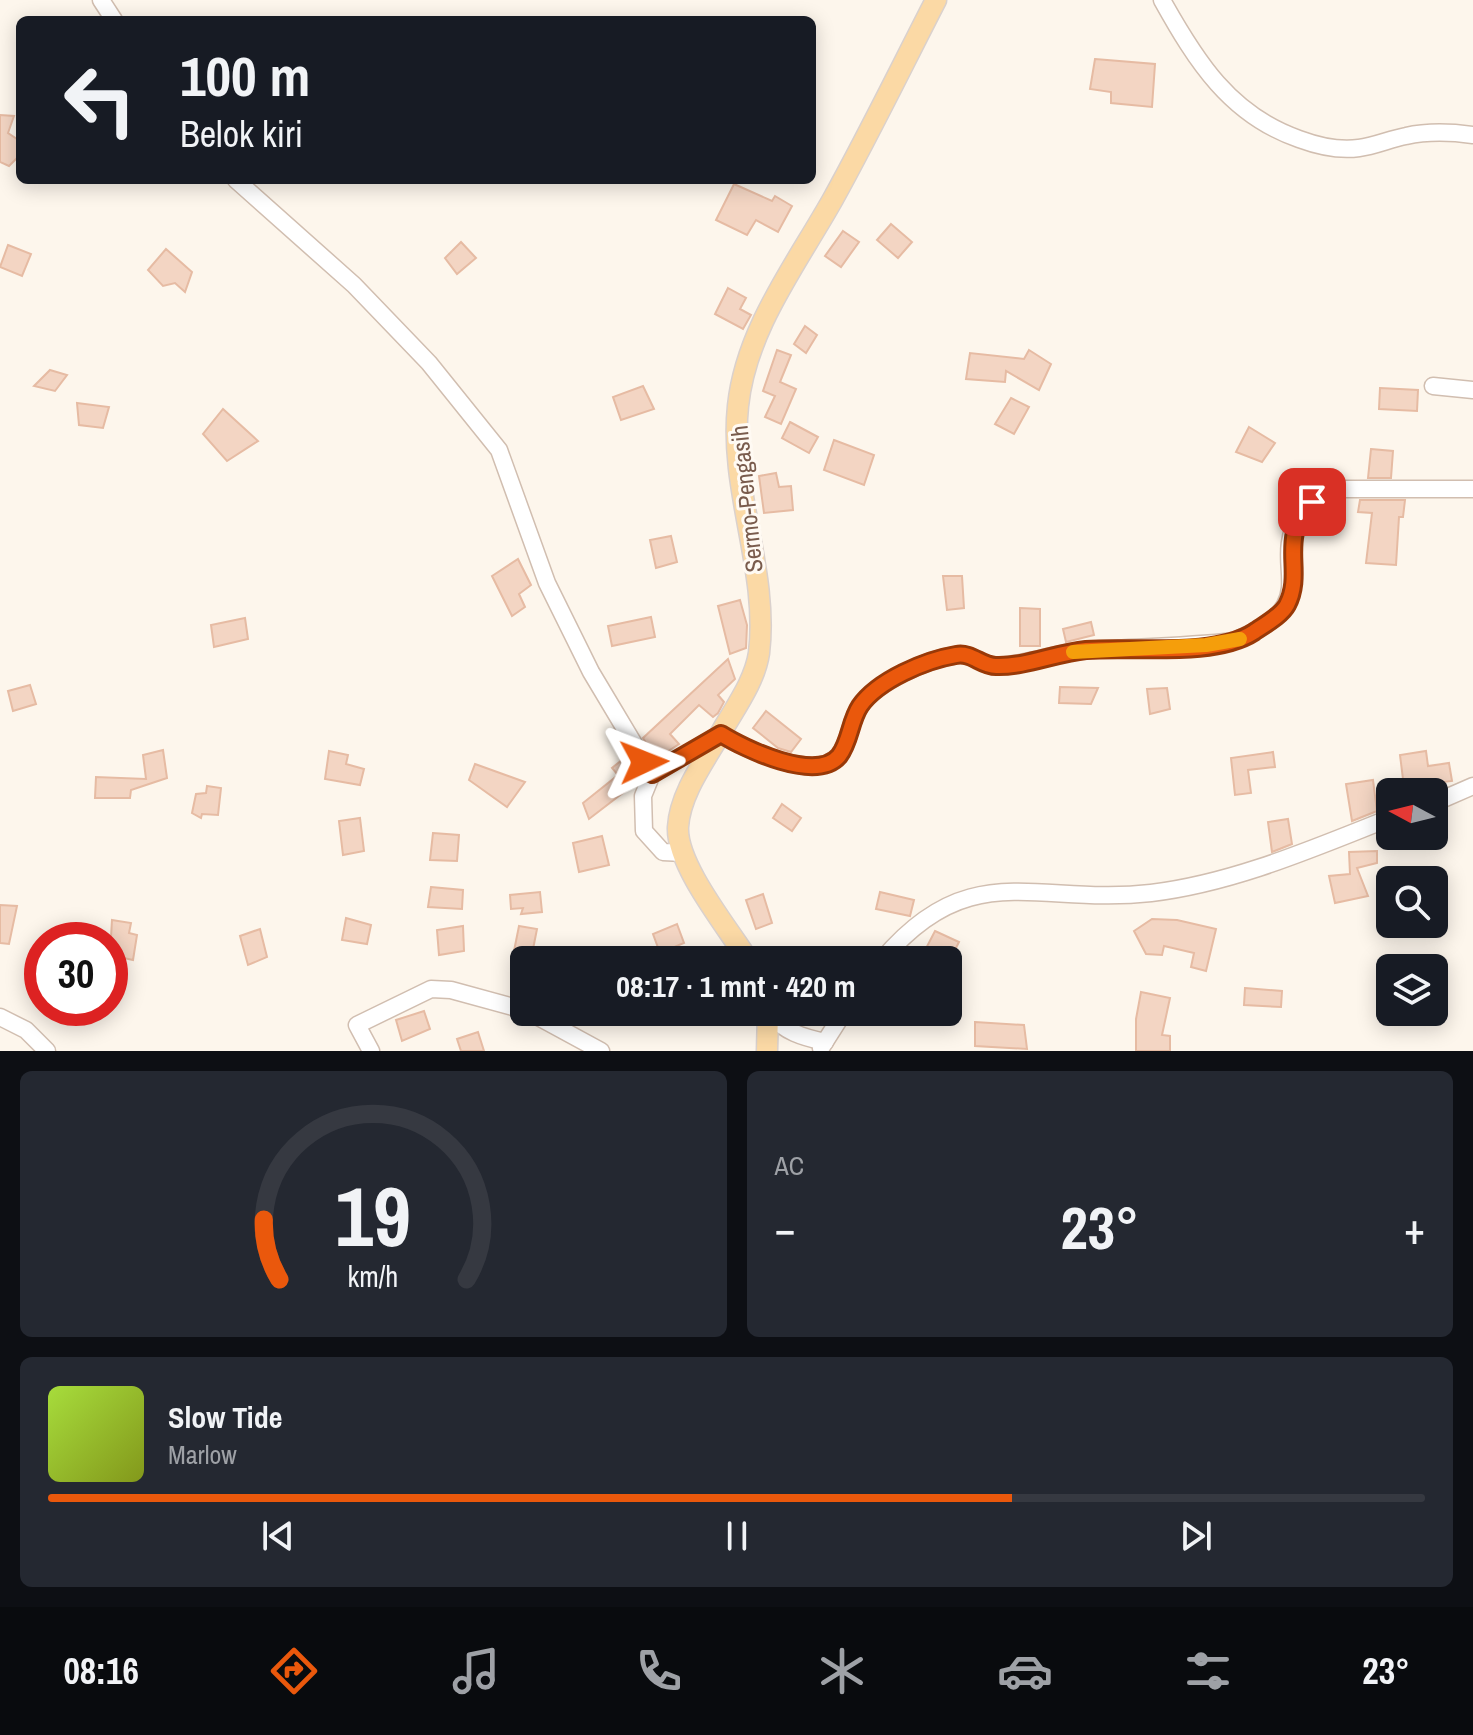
<!DOCTYPE html>
<html lang="id">
<head>
<meta charset="utf-8">
<style>
  :root { --surface:#171b24; --page:#242831; --text:#f1f3f6; --muted:#9ea1a6; --line:#363941; --accent:#ea580c }
  body { margin:0; font-family:"Archivo Narrow",sans-serif; background:var(--page); color:var(--text); height:100vh; display:flex; flex-direction:column; font-size:30px; white-space:nowrap }
  * { box-sizing:border-box; margin:0 }
  p { font-size:26px; color:var(--muted) }
  .icon { flex:none; width:44px; height:44px; fill:none; stroke:currentColor; stroke-width:2; stroke-linecap:round; stroke-linejoin:round }
  .map { position:relative; height:1051px; overflow:hidden }
  .side { display:flex; flex-direction:column; gap:20px; padding:20px; background:#0d0f14; flex:1 }
  .side>* { flex:none }
  .guide { position:absolute; left:16px; top:16px; width:800px; height:168px; border-radius:12px; box-shadow:0 4px 20px #0003; background:#171b24; color:var(--text); overflow:hidden }
  .needle { width:52px; rotate:277deg }
  .fabs { position:absolute; left:1376px; top:778px; display:grid; gap:16px }
  .fabs a { display:grid; place-items:center; width:72px; height:72px; border-radius:12px; background:var(--surface); box-shadow:0 4px 20px #0003; font-size:40px }
  .speed { position:absolute; left:24px; top:922px; display:flex; gap:16px; font-size:40px; font-weight:700; text-align:center }
  .speed>* { display:grid; place-content:center; width:104px; height:104px; border-radius:50%; background:var(--surface); box-shadow:0 4px 20px #0003; line-height:1 }
  .speed .limit { border:12px solid #d22; background:#fff; color:#111 }
  .pin { position:absolute; display:grid; place-items:center; width:68px; height:68px; color:#fff; margin:-34px; border-radius:16px; box-shadow:0 4px 12px #0006 }
  .me { position:absolute; width:88px; margin:-44px; rotate:88deg; stroke-linejoin:round; filter:drop-shadow(0 0 6px #0008) }
  .turn { display:flex; align-items:center; gap:28px; height:168px; padding:0 32px; font-size:36px }
  .turn .icon { width:104px; height:104px; stroke-width:2.5 }
  .turn b { display:block; font-size:56px; line-height:68px }
  .big { font-size:60px; font-weight:700; line-height:1.1 }
  .side .tile { flex:1; display:flex; flex-direction:column; justify-content:center; gap:12px; min-width:0; padding:0 28px; border-radius:12px; background:var(--page) }
  .side .dial { align-items:center; gap:0 }
  .dial svg { height:208px; overflow:visible; fill:none; stroke:var(--line); stroke-width:7; stroke-linecap:round; text-anchor:middle }
  .dial text { fill:var(--text); stroke:none }
  .song { display:flex; align-items:center; gap:24px }
  .cover { width:96px; height:96px; border-radius:12px; background:linear-gradient(135deg,hsl(80 70% 55%),hsl(70 70% 35%)) }
  .played { height:8px; border-radius:4px; background:linear-gradient(90deg,var(--accent) 70%,var(--line) 70%) }
  .keys { display:flex; justify-content:space-around; direction:ltr }
  .heat { display:flex; justify-content:space-between; align-items:center; font-size:44px; direction:ltr }
  .side .tiles { flex:1; display:grid; gap:20px; grid-template-columns:1fr 1fr }
  .tile:last-child { grid-column:span 2 }
  .trip { position:absolute; left:510px; top:946px; width:452px; height:80px; border-radius:12px; background:var(--surface); box-shadow:0 4px 20px #0003; font-weight:700; line-height:80px; text-align:center }
  .menu { display:flex; height:128px; justify-content:space-around; align-items:center; background:#090b0e; color:var(--muted) }
  .menu .icon { width:56px; height:56px }
  .menu .selected { color:var(--accent) }
  .menu b { font-size:36px; color:var(--text) }
  .map>svg:first-child { display:block }
  .building { fill:#f3d5c3; stroke:#e6bba3; stroke-width:2 }
  .lines { fill:none; stroke-linecap:round; stroke-linejoin:round }
  .minor-casing { stroke:#d1beb0; stroke-width:19 }
  .major-casing { stroke:#dad1cd; stroke-width:23 }
  .minor { stroke:#fff; stroke-width:16 }
  .major { stroke:#fbd9a5; stroke-width:20 }
  .route-casing { stroke:#983908; stroke-width:20 }
  .route { stroke:#ea580c; stroke-width:14 }
  .slow { stroke:#f59e0b; stroke-width:14 }
  .labels { text-anchor:middle; stroke-width:6; stroke-linejoin:round; paint-order:stroke }
  .street-label { font-size:24px; fill:#7a5c4d; stroke:#fffaf3 }
</style>
</head>
<body>
<div class="map">
<svg width="1473" height="1051" viewBox="0 0 1473 1051">
  <rect width="100%" height="100%" fill="#fdf6ec"/>
  <g class="building">
    <path d="M1095,59L1155,64L1152,107L1111,103V92L1090,89Z"/>
    <path d="M0,115L14,116L8,133L20,141V155L9,166L0,162Z"/>
    <path d="M734,184L772,201L775,196L792,206L778,232L756,220L747,235L716,220Z"/>
    <path d="M891,224L912,242L898,258L877,240Z"/>
    <path d="M843,231L859,242L841,267L825,256Z"/>
    <path d="M461,242L476,258L457,274L445,258Z"/>
    <path d="M8,245L31,254L22,276L0,267Z"/>
    <path d="M166,249L192,272L185,292L175,283L163,286L148,270Z"/>
    <path d="M728,288L746,298L740,309L751,315L743,329L715,314Z"/>
    <path d="M805,326L817,335L806,353L794,344Z"/>
    <path d="M777,350L791,355L780,382L796,389L781,424L765,417L775,396L763,391Z"/>
    <path d="M1029,350L1051,364L1039,390L1006,371L1005,382L966,379L970,353L1024,359Z"/>
    <path d="M50,370L67,375L55,391L34,386Z"/>
    <path d="M643,386L654,409L621,420L613,397Z"/>
    <path d="M1380,388L1418,390L1417,411L1379,409Z"/>
    <path d="M1011,398L1029,407L1014,434L995,424Z"/>
    <path d="M77,403L109,407L103,428L79,425Z"/>
    <path d="M223,409L258,441L227,461L203,434Z"/>
    <path d="M790,422L818,437L809,453L782,438Z"/>
    <path d="M1249,427L1275,443L1262,462L1236,452Z"/>
    <path d="M834,440L874,455L864,485L824,470Z"/>
    <path d="M1371,449L1393,451L1391,478H1368Z"/>
    <path d="M776,473L779,487L791,486L793,510L764,513L759,476Z"/>
    <path d="M1360,500H1405L1403,517H1399L1396,565L1366,563L1372,513L1358,512Z"/>
    <path d="M671,536L677,562L656,568L650,540Z"/>
    <path d="M518,559L531,585L519,594L525,607L512,616L492,576Z"/>
    <path d="M943,576H962L964,608L947,610Z"/>
    <path d="M740,600L747,625L746,648L730,654L718,606Z"/>
    <path d="M1020,608L1040,609V646H1020Z"/>
    <path d="M651,617L655,637L612,646L608,626Z"/>
    <path d="M245,618L248,639L214,647L211,625Z"/>
    <path d="M1091,622L1094,635L1066,642L1063,629Z"/>
    <path d="M728,659L735,679L718,695L724,702L718,713L713,717L699,705L670,734L679,744L656,759L643,738Z"/>
    <path d="M30,685L36,704L13,711L8,691Z"/>
    <path d="M1060,687L1098,688L1091,704L1059,703Z"/>
    <path d="M1167,688L1170,709L1150,714L1147,689Z"/>
    <path d="M766,711L801,739L791,752L778,748L753,728Z"/>
    <path d="M163,750L167,778L131,790L130,798H95L96,777L146,779L143,755Z"/>
    <path d="M329,751L348,755L346,764L364,769L360,785L325,779Z"/>
    <path d="M1426,751L1428,766L1449,763L1452,781L1404,787L1400,755Z"/>
    <path d="M1273,752L1275,767L1248,770L1251,793L1235,795L1231,758Z"/>
    <path d="M628,755L640,775L637,782L589,819L583,803L618,775L612,768Z"/>
    <path d="M475,764L525,782L507,807L469,780Z"/>
    <path d="M1373,780L1377,811L1352,821L1346,784Z"/>
    <path d="M207,786L221,788L218,815L202,814L201,818L192,813L196,794L206,793Z"/>
    <path d="M782,804L801,818L792,831L773,818Z"/>
    <path d="M360,818L364,851L343,855L339,821Z"/>
    <path d="M1288,819L1292,844L1272,852L1268,822Z"/>
    <path d="M433,833L459,835L457,861L430,860Z"/>
    <path d="M602,836L609,865L579,872L573,843Z"/>
    <path d="M1377,851V863L1357,868L1368,896L1335,903L1329,876L1350,874L1349,852Z"/>
    <path d="M431,887L463,890L462,909L428,907Z"/>
    <path d="M540,892L542,912L521,914L523,908L511,909L510,895Z"/>
    <path d="M880,892L914,900L910,916L876,909Z"/>
    <path d="M763,894L772,923L756,929L746,900Z"/>
    <path d="M0,905L17,906L9,944L0,943Z"/>
    <path d="M346,918L371,925L367,944L342,940Z"/>
    <path d="M1152,919L1177,920L1216,929L1206,971L1191,967L1194,953L1164,946L1162,955L1146,954L1134,931Z"/>
    <path d="M112,920L131,923L129,933L137,935L133,960L110,955Z"/>
    <path d="M677,924L684,943L660,953L653,934Z"/>
    <path d="M463,926L464,951L439,955L437,930Z"/>
    <path d="M519,926L537,929L532,954L514,951Z"/>
    <path d="M260,929L267,957L248,965L240,936Z"/>
    <path d="M935,931L959,942L950,960H920Z"/>
    <path d="M1245,988L1282,991L1281,1007L1244,1005Z"/>
    <path d="M1141,992L1170,998L1162,1035L1170,1036V1051H1136V1019Z"/>
    <path d="M424,1011L430,1029L402,1041L396,1020Z"/>
    <path d="M975,1022L1024,1025L1027,1049L975,1046Z"/>
    <path d="M478,1032L484,1051H461L457,1039Z"/>
  </g>
  <g class="lines">
    <defs>
      <g id="minor">
        <path d="M101,0L114,20"/>
        <path d="M1162,0C1196,61 1230,115 1299,139C1318,146 1339,151 1359,148C1375,146 1390,139 1406,136C1428,131 1451,132 1473,135"/>
        <path d="M236,180L354,285L429,363L499,450L547,583L591,672L652,774L643,796L644,831L663,852L683,853"/>
        <path d="M1433,386L1473,390"/>
        <path d="M652,774L721,734C745,749 816,783 839,755C851,741 849,720 861,705C879,681 927,659 957,655C972,652 983,667 997,666C1027,665 1057,652 1088,650C1136,647 1185,647 1234,641C1329,602 1267,569 1300,515C1306,505 1318,497 1327,489H1473"/>
        <path d="M1434,803L1473,786"/>
        <path d="M882,960C970,855 1038,906 1151,893C1234,883 1314,848 1390,818"/>
        <path d="M529,1012L601,1051"/>
        <path d="M769,1014C785,1032 802,1037 825,1042"/>
        <path d="M0,1017L26,1030L47,1051"/>
        <path d="M821,1048L844,1012"/>
        <path d="M371,1051L357,1025L431,989L451,990L524,1010"/>
      </g>
      <g id="major">
        <path d="M748,960C728,928 676,865 678,827C680,792 707,758 723,729C737,705 755,680 759,653C769,571 729,489 738,406C746,329 796,265 833,199C869,134 902,66 936,0"/>
        <path d="M767,1051L768,1012"/>
      </g>
    </defs>
    <use href="#minor" class="minor-casing"/>
    <use href="#major" class="major-casing"/>
    <use href="#minor" class="minor"/>
    <use href="#major" class="major"/>
  </g>
  <g class="lines">
    <defs>
      <path id="route" d="M644,762L652,774L721,734C745,749 816,783 839,756C850,742 850,721 860,706C878,680 926,660 956,655C972,652 981,666 996,666C1025,667 1056,653 1086,650C1133,646 1214,658 1254,632C1264,625 1281,616 1287,605C1305,570 1277,540 1312,502"/>
    </defs>
    <use href="#route" class="route-casing"/>
    <use href="#route" class="route"/>
    <path class="slow" d="M1073,652L1206,645L1240,639"/>
  </g>
  <g class="labels">
    <g class="street-label">
      <text transform="translate(747 499) rotate(-96)" y="8">Sermo-Pengasih</text>
    </g>
  </g>
</svg>
<div class="fabs">
<a><svg class="needle" viewBox="-14 -14 28 28"><path d="M0-13l5 13h-10z" fill="#e53935"/><path d="M0 13l5-13h-10z" fill="#9ea1a6"/></svg></a>
<a><svg class="icon" aria-label="search" viewBox="0 0 24 24"><circle cx="10" cy="10" r="6"/><path d="M15 15l6 6"/></svg></a>
<a><svg class="icon" aria-label="layers" viewBox="0 0 24 24"><path d="M12 4l9 5-9 5-9-5zM3 14l9 5 9-5"/></svg></a>
</div>
<div class="speed"><div class="limit">30</div></div>
<div class="pin" style="left:1312px;top:502px;background:#d93025"><svg class="icon" aria-label="arrive" viewBox="0 0 24 24"><path d="M6 21V4h12l-3 4 3 4H6"/></svg></div>
<svg class="me" style="left:644px;top:762px" viewBox="-20 -20 40 40"><path d="M0-17L14 15 0 8-14 15z" fill="#ea580c" stroke="#fff" stroke-width="4"/></svg>
<div class="trip">08:17 · 1 mnt · 420 m</div>
<div class="guide">
<div class="turn"><svg class="icon" aria-label="left" viewBox="0 0 24 24"><path d="M17 20v-9H6M10 6l-5 5 5 5"/></svg><div><b>100 m</b>Belok kiri</div></div>
</div>
</div>
<section class="side">
<div class="tiles">
<div class="tile dial"><svg viewBox="0 0 100 80">
<path d="M14 69A42 42 0 1 1 86 69"/>
<path d="M14 69A42 42 0 0 1 8 46" stroke="#ea580c"/>
<text x="50" y="56" font-size="32" font-weight="700">19</text>
<text x="50" y="72" font-size="11">km/h</text>
</svg></div>
<div class="tile"><p>AC</p>
<div class="heat"><a>−</a><b class="big">23°</b><a>+</a></div>
</div>
<div class="tile">
<div class="song"><i class="cover"></i><div><b>Slow Tide</b><p>Marlow</p></div></div>
<div class="played"></div>
<div class="keys"><svg class="icon" aria-label="previous" viewBox="0 0 24 24"><path d="M18 5L8 12l10 7zM5 5v14"/></svg><svg class="icon" aria-label="pause" viewBox="0 0 24 24"><path d="M8 5v14M16 5v14"/></svg><svg class="icon" aria-label="next" viewBox="0 0 24 24"><path d="M6 5l10 7-10 7zM19 5v14"/></svg></div>
</div>
</div>
</section>
<nav class="menu">
<b>08:16</b>
<svg class="icon selected" aria-label="directions" viewBox="0 0 24 24"><path d="M12 3l9 9-9 9-9-9zM9 14v-3h6M13 9l2 2-2 2"/></svg>
<svg class="icon" aria-label="music" viewBox="0 0 24 24"><path d="M9 18V5l10-2v13"/><circle cx="6" cy="18" r="3"/><circle cx="16" cy="16" r="3"/></svg>
<svg class="icon" aria-label="phone" viewBox="0 0 24 24"><path d="M5 4h4l2 5-3 2q2 4 5 5l2-3 5 2v4C11 20 4 13 5 4z"/></svg>
<svg class="icon" aria-label="climate" viewBox="0 0 24 24"><path d="M12 3v18M4 7l16 10M4 17L20 7"/></svg>
<svg class="icon" aria-label="car" viewBox="0 0 24 24"><path d="M5 17H2v-5l4-1 3-4h7l3 4 3 1v5h-3M9 17h6M6 11h13"/><circle cx="7" cy="17" r="2"/><circle cx="17" cy="17" r="2"/></svg>
<svg class="icon" aria-label="filters" viewBox="0 0 24 24"><path d="M4 7h16M4 17h16"/><circle cx="9" cy="7" r="2"/><circle cx="15" cy="17" r="2"/></svg>
<b>23°</b>
</nav>
</body>
</html>
